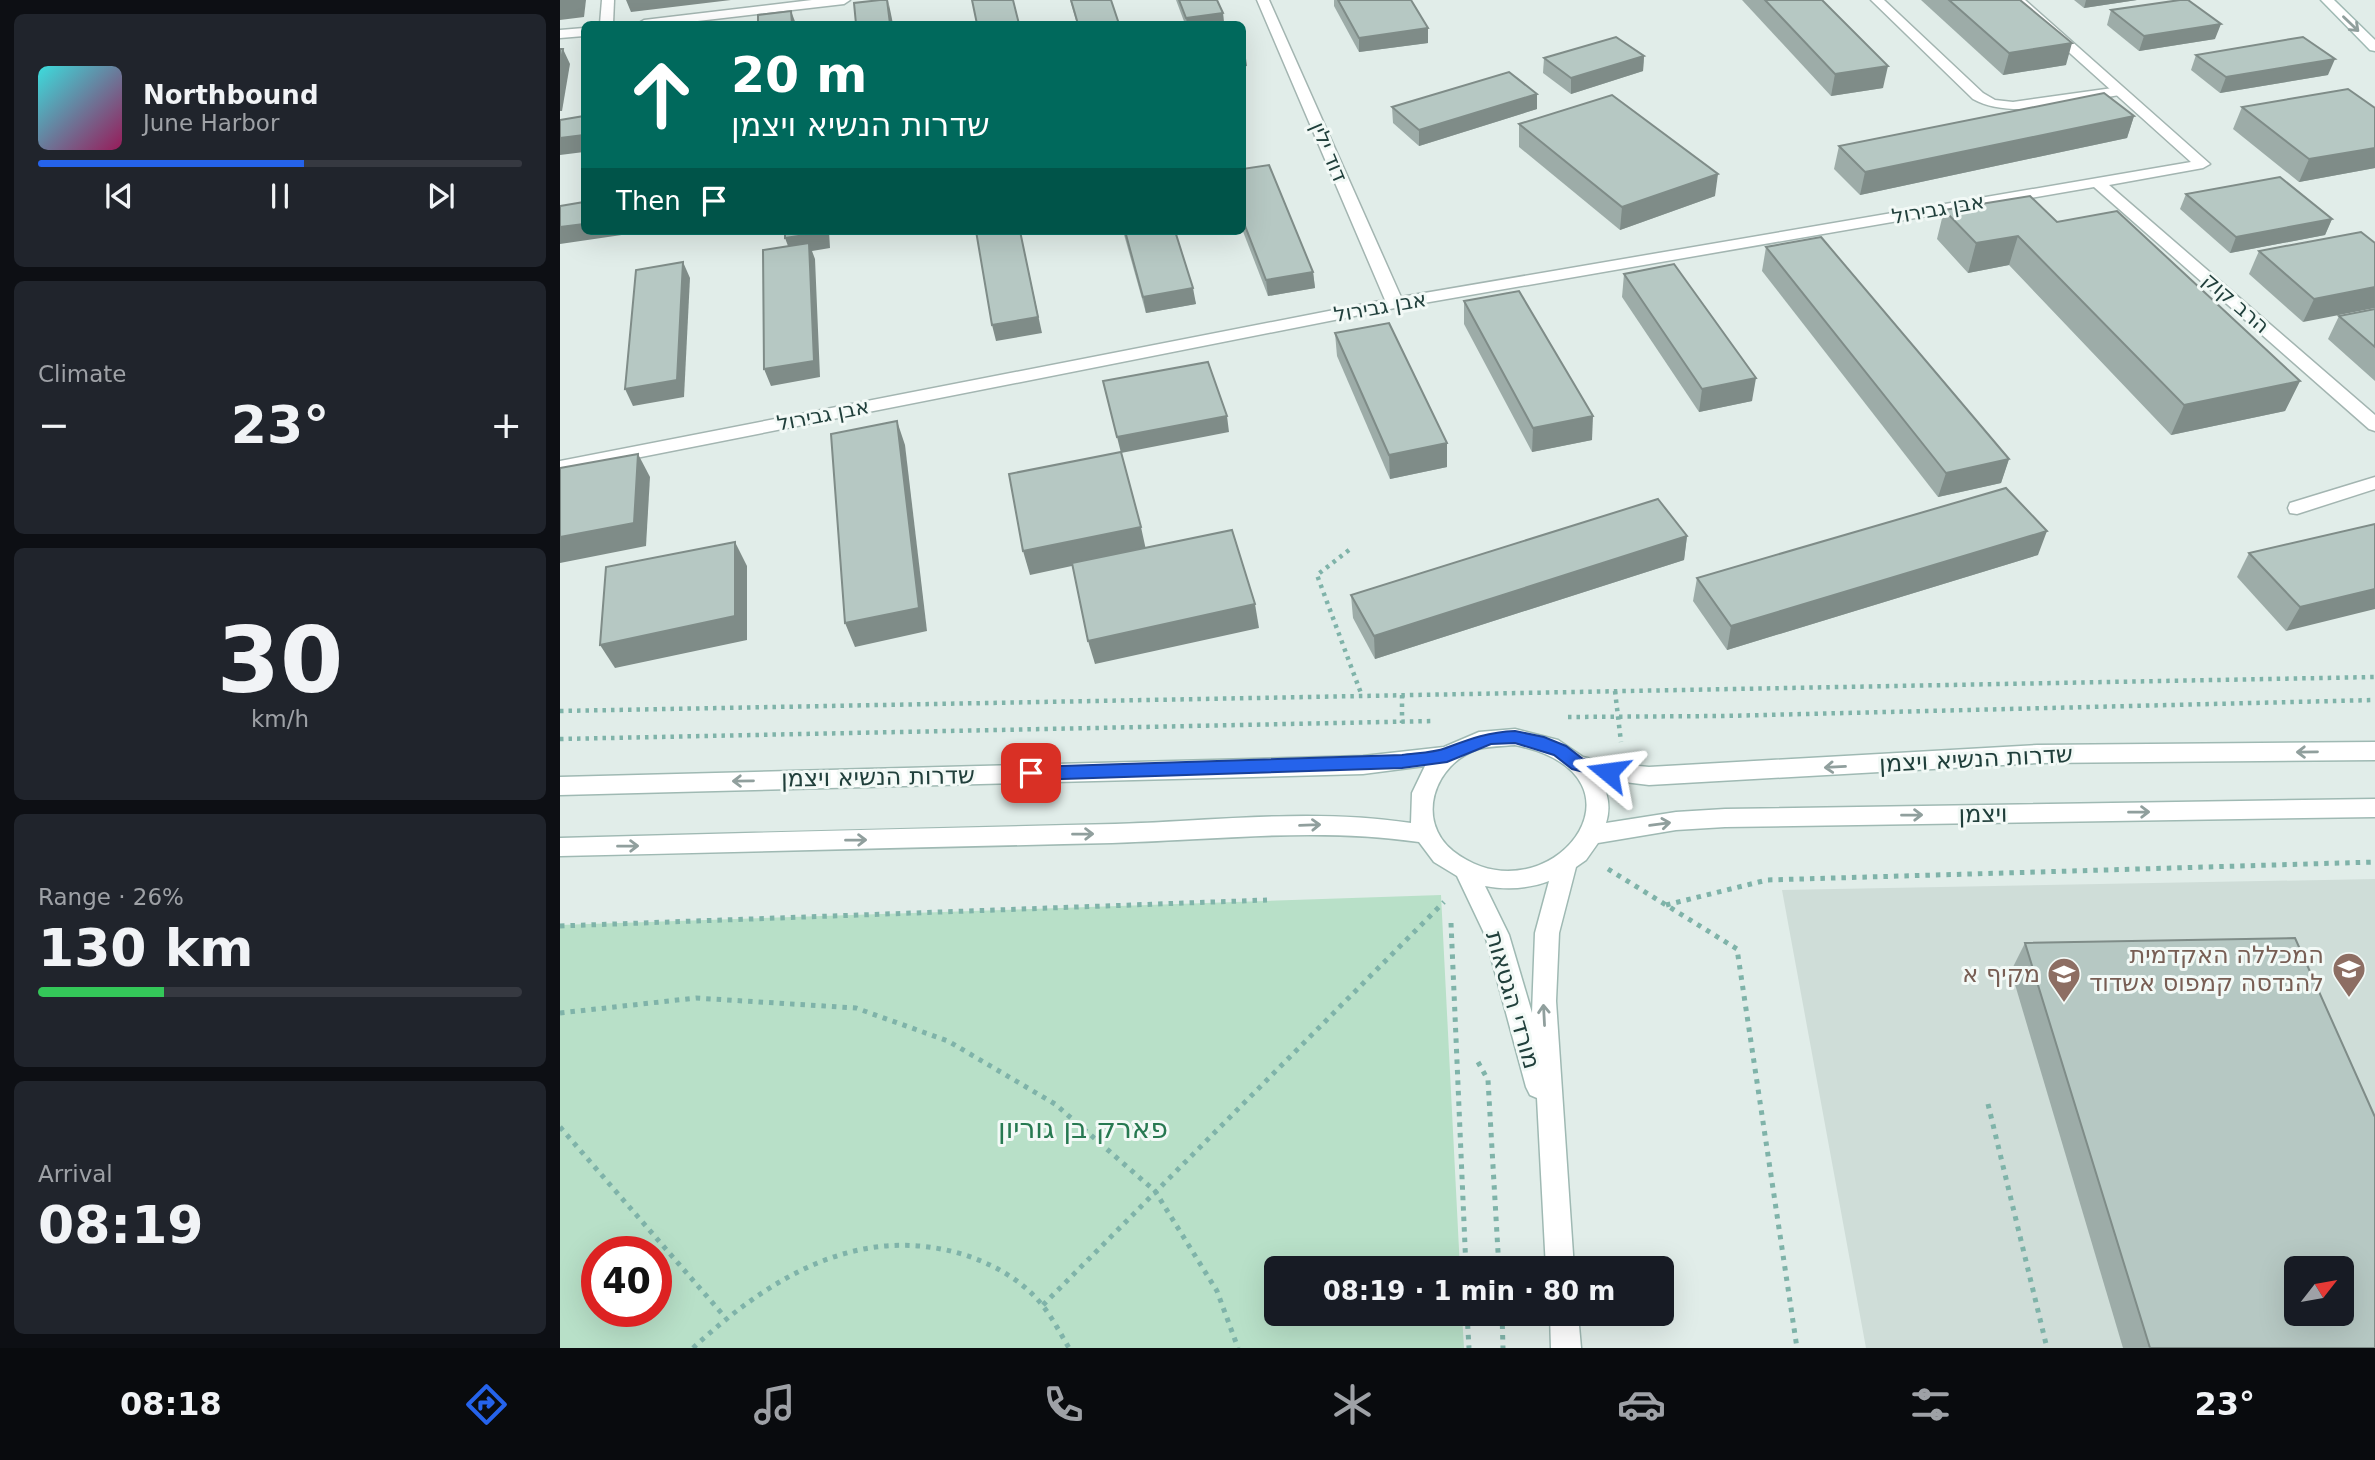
<!DOCTYPE html>
<html lang="en">
<head>
<meta charset="utf-8">
<style>
  :root { --surface:#171b24; --page:#20242c; --text:#f1f3f6; --muted:#9ea1a6; --line:#363941; --accent:#2563eb }
  body { margin:0; font-family:"DejaVu Sans",Heebo,sans-serif; background:var(--page); color:var(--text); height:100vh; display:flex; flex-direction:column; font-size:26px; white-space:nowrap }
  * { box-sizing:border-box; margin:0 }
  p { font-size:23px; color:var(--muted) }
  .icon { flex:none; width:38px; height:38px; fill:none; stroke:currentColor; stroke-width:2; stroke-linecap:round; stroke-linejoin:round }
  .map { position:relative; flex:1; overflow:hidden }
  .drawer { display:flex; flex-direction:column; gap:14px; padding:14px; background:#0d0f14; width:560px }
  .drawer>* { flex:none }
  .guide { position:absolute; left:21px; top:21px; width:665px; height:214px; border-radius:10px; box-shadow:0 7px 28px #0002; background:#00695c; color:#fff; overflow:hidden }
  .needle { width:46px; rotate:59deg }
  .buttons { position:absolute; left:1724px; top:1256px; display:grid; gap:14px }
  .buttons a { display:grid; place-items:center; width:70px; height:70px; border-radius:10px; background:var(--surface); box-shadow:0 7px 28px #0002; font-size:35px }
  .speed { position:absolute; left:21px; top:1236px; display:flex; gap:14px; font-size:35px; font-weight:700; text-align:center }
  .speed>* { display:grid; place-content:center; width:91px; height:91px; border-radius:50%; background:var(--surface); box-shadow:0 7px 28px #0002; line-height:1 }
  .speed .limit { border:10px solid #d22; background:#fff; color:#111 }
  .pin { position:absolute; display:grid; place-items:center; width:60px; height:60px; color:#fff; margin:-30px; border-radius:14px; box-shadow:0 4px 10px #0006 }
  .me { position:absolute; width:77px; margin:-38px; rotate:286deg; stroke-linejoin:round; filter:drop-shadow(0 0 5px #0008) }
  .turn { display:flex; align-items:center; gap:24px; height:147px; padding:0 35px; font-size:32px }
  .turn .icon { width:91px; height:91px; stroke-width:2.5 }
  .turn b { display:block; font-size:49px; line-height:60px }
  .then { display:flex; align-items:center; height:66px; padding:0 35px; background:#0003; gap:14px; font-size:26px }
  .big { font-size:52px; font-weight:700; line-height:1.1 }
  .drawer .widget { flex:1; display:flex; flex-direction:column; justify-content:center; gap:10px; min-width:0; padding:0 24px; border-radius:10px; background:var(--page) }
  .drawer .dial { align-items:center; gap:0 }
  .dial b { font-size:91px; line-height:1 }
  .song { display:flex; align-items:center; gap:21px }
  .cover { width:84px; height:84px; border-radius:10px; background:linear-gradient(135deg,hsl(180 70% 55%),hsl(330 70% 35%)) }
  .played { height:7px; border-radius:4px; background:linear-gradient(90deg,var(--accent) 55%,var(--line) 55%) }
  .keys { display:flex; justify-content:space-around; direction:ltr }
  .heat { display:flex; justify-content:space-between; align-items:center; font-size:38px; direction:ltr }
  .charge { height:10px; border-radius:5px; background:linear-gradient(90deg,#34c759 26%,var(--line) 0) }
  .trip { position:absolute; left:704px; top:1256px; width:410px; height:70px; border-radius:10px; background:var(--surface); box-shadow:0 7px 28px #0002; font-weight:700; line-height:70px; text-align:center }
  .tabs { display:flex; height:112px; justify-content:space-around; align-items:center; background:#090b0e; color:var(--muted) }
  .tabs .icon { width:49px; height:49px }
  .tabs .on { color:var(--accent) }
  .tabs b { font-size:32px; color:var(--text) }
  main { display:flex; flex:1; min-height:0 }
  .map>svg:first-child { display:block }
  .built { fill:#cfddd8; fill-rule:evenodd }
  .green { fill:#b8e0c8; fill-rule:evenodd }
  .lines { fill:none; stroke-linecap:round; stroke-linejoin:round }
  .lane-casing { stroke:#a3b5b1; stroke-width:3 }
  .street-casing { stroke:#a3b5b1; stroke-width:3 }
  .secondary-casing { stroke:#9fb9b3; stroke-width:3 }
  .path-far1 { stroke:#7fb3a9; stroke-width:4.5; stroke-dasharray:3.5 5; stroke-linecap:butt }
  .path { stroke:#7fb3a9; stroke-width:5; stroke-dasharray:4.5 6; stroke-linecap:butt }
  .lane { fill:#fff; fill-rule:evenodd }
  .street { fill:#fff; fill-rule:evenodd }
  .secondary { fill:#fff; fill-rule:evenodd }
  .wall { fill:#9daca8 }
  .shaded-wall { fill:#7f8c88 }
  .building { fill:#b6c8c3; stroke:#7f8c88; stroke-width:2; fill-rule:evenodd }
  .oneway { stroke:#909f9d }
  .route { fill:#2563eb; stroke:#184099; stroke-width:2 }
  .labels { text-anchor:middle; stroke-width:6; stroke-linejoin:round; paint-order:stroke }
  .far-street-label { font-size:21px; fill:#203f3b; stroke:#f2f9f6 }
  .street-label { font-size:24px; fill:#203f3b; stroke:#f2f9f6 }
  .education-label { font-size:24px; fill:#785e54; stroke:#f2f9f6; text-anchor:end }
  .near-park-label { font-size:28px; fill:#277951; stroke:#f2f9f6 }
</style>
</head>
<body>
<main>
<section class="drawer">
<div class="widget">
<div class="song"><i class="cover"></i><div><b>Northbound</b><p>June Harbor</p></div></div>
<div class="played"></div>
<div class="keys"><svg class="icon" aria-label="previous" viewBox="0 0 24 24"><path d="M18 5L8 12l10 7zM5 5v14"/></svg><svg class="icon" aria-label="pause" viewBox="0 0 24 24"><path d="M8 5v14M16 5v14"/></svg><svg class="icon" aria-label="next" viewBox="0 0 24 24"><path d="M6 5l10 7-10 7zM19 5v14"/></svg></div>
</div>
<div class="widget"><p>Climate</p>
<div class="heat"><a>−</a><b class="big">23°</b><a>+</a></div>
</div>
<div class="widget dial"><b>30</b><p>km/h</p></div>
<div class="widget"><p>Range · 26%</p><b class="big">130 km</b><div class="charge"></div></div>
<div class="widget"><p>Arrival</p><b class="big">08:19</b></div>
</section>
<div class="map">
<svg width="1815" height="1348" viewBox="0 0 1815 1348">
  <rect width="100%" height="100%" fill="#e1ede9"/>
  <path class="built" d="M1815,879V1348H1306L1222,890ZM1736,1269H1782V1314H1736Z"/>
  <path class="green" d="M881,895L900,1269H716V1314H902L904,1348H0V925ZM37,1251H96V1311H37Z"/>
  <g class="lines">
    <defs>
      <g id="lane">
        <path d="M42,0H54L53,24H40Z"/>
        <path d="M1311,0H1324L1423,93L1435,100L1453,102L1560,87L1567,91L1560,95C1517,101 1452,121 1413,99Z"/>
      </g>
      <g id="street">
        <path d="M252,0H290L284,4L112,24H77L84,20Z"/>
        <path d="M697,0H709L841,297L1631,162L1451,0H1465L1650,164L1643,168L1549,185L1815,415V431L1809,429L1534,187L835,308L0,473V461L825,300Z"/>
        <path d="M24,28V36L0,38V30Z"/>
        <path d="M1815,477V489L1737,514L1730,513L1728,508L1730,503Z"/>
      </g>
      <g id="secondary">
        <path d="M1761,0H1774L1815,40V51L1810,50Z"/>
        <path d="M955,729L998,740L1023,757L1048,763L1089,767L1477,745L1815,742V760L1477,763L1089,785L1040,779C1048,793 1051,807 1046,823L1116,812L1165,809L1815,799V817L1165,827L1116,830L1038,843L1026,860L1016,867L999,933L996,1001L1014,1269H986L977,1098L970,1095L966,1087L925,935L897,876L874,862L859,842C757,827 655,840 552,843C368,847 184,852 0,856V838C185,833 370,828 555,824C654,821 753,808 851,823L852,793L865,766L803,774L0,795V777L803,756L884,747L919,732ZM955,745C1105,776 987,924 893,851C855,820 874,764 918,749C929,746 943,746 955,745ZM989,881L975,933L972,1013L949,935L925,886C947,890 968,889 989,881Z"/>
        <path d="M990,1314H1018L1021,1348H991Z"/>
      </g>
    </defs>
    <use href="#lane" class="lane-casing"/>
    <use href="#street" class="street-casing"/>
    <use href="#secondary" class="secondary-casing"/>
    <g class="path-far1">
      <path d="M789,550L757,575L802,696"/>
      <path d="M1055,691L1061,742"/>
      <path d="M842,695V723"/>
      <path d="M0,711L1815,677"/>
      <path d="M1008,717L1163,716L1815,700"/>
      <path d="M0,739L873,721"/>
    </g>
    <g class="path">
      <path d="M1048,869L1177,949L1237,1348"/>
      <path d="M1106,905L1207,880L1815,862"/>
      <path d="M891,923L906,1269"/>
      <path d="M0,926L707,900"/>
      <path d="M0,1013L136,998L296,1008L388,1041L495,1104L595,1191L657,1291L678,1348"/>
      <path d="M918,1062L928,1080L939,1269"/>
      <path d="M1428,1104L1487,1348"/>
      <path d="M0,1127L164,1316"/>
      <path d="M483,1305L884,902"/>
      <path d="M907,1314L909,1348"/>
      <path d="M942,1314L943,1348"/>
      <path d="M133,1348C209,1278 299,1222 405,1255C432,1264 458,1278 477,1299C490,1313 499,1331 509,1348"/>
    </g>
    <use href="#lane" class="lane"/>
    <use href="#street" class="street"/>
    <use href="#secondary" class="secondary"/>
  </g>
  <g class="wall">
    <path d="M510,0H551L559,24H517Z"/>
    <path d="M616,0H657L663,13L664,24H625Z"/>
    <path d="M774,0H851L868,28V43L799,52L774,6Z"/>
    <path d="M1182,0H1262L1323,88L1271,96Z"/>
    <path d="M1361,0H1460L1506,65L1443,75Z"/>
    <path d="M1514,0H1577L1524,8Z"/>
    <path d="M1551,10L1655,39L1579,51L1547,25Z"/>
    <path d="M1636,55L1768,75L1660,93L1631,70Z"/>
    <path d="M1084,56L1083,71L1011,94L983,73L984,58Z"/>
    <path d="M832,107L977,109L859,146L833,123Z"/>
    <path d="M1682,107L1815,108V168L1739,182L1673,129Z"/>
    <path d="M1574,116L1567,138L1300,195L1274,169L1279,146Z"/>
    <path d="M959,124L1155,196L1060,230L959,147Z"/>
    <path d="M682,169L753,272L755,288L708,296L682,229Z"/>
    <path d="M1626,194L1772,219L1765,235L1670,253L1620,209Z"/>
    <path d="M1384,210L1497,222L1740,381L1725,411L1611,435L1449,265L1408,273L1377,239Z"/>
    <path d="M563,231H615L636,304L586,313Z"/>
    <path d="M1815,243L1743,322L1689,274L1699,251Z"/>
    <path d="M1206,247L1449,459L1441,483L1378,497L1202,271Z"/>
    <path d="M1064,274L1192,401L1139,412L1062,297Z"/>
    <path d="M904,301L1032,440L972,452L904,324Z"/>
    <path d="M1815,309V381L1768,339L1779,316Z"/>
    <path d="M775,333L887,443V467L830,479L777,356Z"/>
    <path d="M1815,524L1726,631L1677,577L1689,553Z"/>
    <path d="M1127,536L1124,560L815,659L793,618L791,595Z"/>
    <path d="M1478,555L1167,650L1133,601L1137,578Z"/>
    <path d="M1465,943L1815,1348H1563L1451,971Z"/>
  </g>
  <g class="shaded-wall">
    <path d="M0,0H26L24,17L0,20Z"/>
    <path d="M66,0H171L71,12Z"/>
    <path d="M328,0L331,14L333,24H330Z"/>
    <path d="M1526,0H1577L1524,8Z"/>
    <path d="M231,11L236,24H232Z"/>
    <path d="M663,13L664,24H627L626,18Z"/>
    <path d="M1661,24L1655,39L1579,51L1584,36Z"/>
    <path d="M868,28V43L799,52V38Z"/>
    <path d="M1512,43L1506,65L1443,75L1449,53Z"/>
    <path d="M3,49L10,64L2,111H0V66Z"/>
    <path d="M682,51H685L687,66L682,67Z"/>
    <path d="M1084,56L1083,71L1011,94V78Z"/>
    <path d="M1775,59L1768,75L1660,93L1666,77Z"/>
    <path d="M1328,66L1323,88L1271,96L1275,74Z"/>
    <path d="M977,94V109L859,146V130Z"/>
    <path d="M1574,116L1567,138L1300,195L1305,172Z"/>
    <path d="M24,135V152L0,155V138Z"/>
    <path d="M1815,148V168L1739,182L1749,159Z"/>
    <path d="M1158,174L1155,196L1060,230L1062,207Z"/>
    <path d="M1772,219L1765,235L1670,253L1676,237Z"/>
    <path d="M24,224V231H89L0,244V227Z"/>
    <path d="M265,231H269L270,248L252,251L255,259L260,377L211,386L204,369L231,254L225,238Z"/>
    <path d="M285,231H304L286,234Z"/>
    <path d="M460,231L482,333L436,341L432,325Z"/>
    <path d="M1458,236L1449,265L1408,273L1416,243Z"/>
    <path d="M123,262L130,278L124,397L73,406L65,389Z"/>
    <path d="M753,272L755,288L708,296L706,280Z"/>
    <path d="M1815,287V308L1743,322L1754,299Z"/>
    <path d="M633,288L636,304L586,313L583,297Z"/>
    <path d="M1196,378L1192,401L1139,412L1142,389Z"/>
    <path d="M1740,381L1725,411L1611,435L1624,405Z"/>
    <path d="M667,416L669,432L561,453L557,437Z"/>
    <path d="M1033,416L1032,440L972,452L973,428Z"/>
    <path d="M337,421L345,445L367,631L295,647L285,623Z"/>
    <path d="M887,443V467L830,479L829,455Z"/>
    <path d="M78,454L90,477L86,546L0,563V537Z"/>
    <path d="M1449,459L1441,483L1378,497L1386,473Z"/>
    <path d="M581,527L586,550L470,575L463,551Z"/>
    <path d="M1487,531L1478,555L1167,650L1171,626Z"/>
    <path d="M1127,536L1124,560L815,659L814,636Z"/>
    <path d="M175,542L187,566V640L55,668L40,645Z"/>
    <path d="M1815,589V609L1726,631L1740,607Z"/>
    <path d="M695,604L699,628L535,664L528,641Z"/>
  </g>
  <g class="building">
    <path d="M320,0H327L330,24H296L294,3Z"/>
    <path d="M412,0H453L459,24H417Z"/>
    <path d="M511,0H551L559,24H518Z"/>
    <path d="M619,0H657L663,13L626,18Z"/>
    <path d="M778,0H851L868,28L799,38Z"/>
    <path d="M1205,0H1262L1328,66L1275,74Z"/>
    <path d="M1389,0H1460L1512,43L1449,53Z"/>
    <path d="M1620,0H1628L1661,24L1584,36L1551,10Z"/>
    <path d="M231,11L232,24H198V15Z"/>
    <path d="M1056,37L1084,56L1011,78L984,58Z"/>
    <path d="M1743,37L1775,59L1666,77L1636,55Z"/>
    <path d="M0,49H3L0,66Z"/>
    <path d="M949,72L977,94L859,130L832,107Z"/>
    <path d="M1788,89L1815,108V148L1749,159L1682,107Z"/>
    <path d="M1544,93L1574,116L1305,172L1279,146Z"/>
    <path d="M1052,95L1158,174L1062,207L959,124Z"/>
    <path d="M24,116V135L0,138V120Z"/>
    <path d="M709,165L753,272L706,280L682,218V169Z"/>
    <path d="M1720,177L1772,219L1676,237L1626,194Z"/>
    <path d="M1470,196L1497,222L1557,211L1740,381L1624,405L1458,236L1416,243L1384,210Z"/>
    <path d="M24,202V224L0,227V206Z"/>
    <path d="M225,231H265V232L225,238Z"/>
    <path d="M416,231H460L478,317L432,325Z"/>
    <path d="M565,231H615L633,288L583,297Z"/>
    <path d="M1801,232L1815,243V287L1754,299L1699,251Z"/>
    <path d="M1261,237L1449,459L1386,473L1206,247Z"/>
    <path d="M249,243L254,361L204,369L203,250Z"/>
    <path d="M123,262L117,380L65,389L76,270Z"/>
    <path d="M1114,264L1196,378L1142,389L1064,274Z"/>
    <path d="M959,291L1033,416L973,428L904,301Z"/>
    <path d="M1815,309V347L1779,316Z"/>
    <path d="M829,323L887,443L829,455L775,333Z"/>
    <path d="M648,362L667,416L557,437L543,381Z"/>
    <path d="M337,421L359,608L285,623L271,434Z"/>
    <path d="M561,452L581,527L463,551L449,474Z"/>
    <path d="M78,454L74,523L0,537V468Z"/>
    <path d="M1446,488L1487,531L1171,626L1137,578Z"/>
    <path d="M1098,499L1127,536L814,636L791,595Z"/>
    <path d="M1815,524V589L1740,607L1689,553Z"/>
    <path d="M672,530L695,604L528,641L512,563Z"/>
    <path d="M175,542V616L40,645L46,567Z"/>
    <path d="M1735,938L1815,1117V1348H1590L1465,943ZM1736,1269H1782V1314H1736Z"/>
  </g>
  <defs><path id="oneway-shaft" d="M-6 0H5M1.5-3L5.5 0L1.5 3" fill="none" stroke-width="1.6" stroke-linecap="round" stroke-linejoin="round" transform="scale(1.75)"/></defs>
  <g class="oneway">
    <use href="#oneway-shaft" transform="translate(1791 24) rotate(44)"/>
    <use href="#oneway-shaft" transform="translate(1747 752) rotate(179)"/>
    <use href="#oneway-shaft" transform="translate(1275 767) rotate(177)"/>
    <use href="#oneway-shaft" transform="translate(183 781) rotate(179)"/>
    <use href="#oneway-shaft" transform="translate(1579 812) rotate(-1)"/>
    <use href="#oneway-shaft" transform="translate(1352 815) rotate(-1)"/>
    <use href="#oneway-shaft" transform="translate(1100 824) rotate(-8)"/>
    <use href="#oneway-shaft" transform="translate(750 825) rotate(-2)"/>
    <use href="#oneway-shaft" transform="translate(523 834) rotate(-1)"/>
    <use href="#oneway-shaft" transform="translate(296 840) rotate(-1)"/>
    <use href="#oneway-shaft" transform="translate(68 846) rotate(-1)"/>
    <use href="#oneway-shaft" transform="translate(984 1015) rotate(-93)"/>
  </g>
  <path class="route" d="M955,731L984,737L1006,746L1023,759L1054,767L1057,772L1054,776L1048,778L1012,769L994,755L955,743L931,744L887,762L842,768L471,780L465,778L462,773L465,769L471,767L842,755C856,753 873,753 886,748C910,739 928,732 955,731Z"/>
  <defs>
    <symbol id="university-pin" viewBox="-11 -11 22 30"><path d="M0 17L-7.5 6A9.5 9.5 0 1 1 7.5 6Z" fill="#8d6e63" stroke="#f2f9f6"/><path d="M0-5L7-2L0 1L-7-2ZM-4 1L0 2.5L4 1V4Q0 6-4 4Z" fill="#fff"/></symbol>
    <symbol id="school-pin" viewBox="-11 -11 22 30"><path d="M0 17L-7.5 6A9.5 9.5 0 1 1 7.5 6Z" fill="#8d6e63" stroke="#f2f9f6"/><path d="M0-5L7-2L0 1L-7-2ZM-4 1L0 2.5L4 1V4Q0 6-4 4Z" fill="#fff"/></symbol>
  </defs>
  <g fill-rule="evenodd">
    <use href="#university-pin" x="1770" y="950" width="38" height="52"/>
    <use href="#school-pin" x="1485" y="955" width="38" height="52"/>
  </g>
  <g class="labels">
    <g class="far-street-label">
      <text transform="translate(769 152) rotate(67)" y="7">דוד ילין</text>
      <text transform="translate(1378 209) rotate(-10)" y="7">אבן גבירול</text>
      <text transform="translate(1676 303) rotate(41)" y="7">הרב קוק</text>
      <text transform="translate(820 307) rotate(-10)" y="7">אבן גבירול</text>
      <text transform="translate(263 415) rotate(-11)" y="7">אבן גבירול</text>
    </g>
    <g class="street-label">
      <text transform="translate(1416 759) rotate(-3)" y="8">שדרות הנשיא ויצמן</text>
      <text transform="translate(318 777) rotate(-1)" y="8">שדרות הנשיא ויצמן</text>
      <text transform="translate(1423 814) rotate(-1)" y="8">ויצמן</text>
      <text transform="translate(953 1000) rotate(74)" y="8">מורדי הגטאות</text>
    </g>
    <g class="education-label">
      <text x="1764" y="963">המכללה האקדמית<tspan x="1764" dy="28">להנדסה קמפוס אשדוד</tspan></text>
      <text x="1480" y="982">מקיף א</text>
    </g>
    <g class="near-park-label">
      <text x="523" y="1138">פארק בן גוריון</text>
    </g>
  </g>
</svg>
<div class="buttons">
<a><svg class="needle" viewBox="-14 -14 28 28"><path d="M0-13l5 13h-10z" fill="#e53935"/><path d="M0 13l5-13h-10z" fill="#9ea1a6"/></svg></a>
</div>
<div class="speed"><div class="limit">40</div></div>
<div class="pin" style="left:471px;top:773px;background:#d93025"><svg class="icon" aria-label="arrive" viewBox="0 0 24 24"><path d="M6 21V4h12l-3 4 3 4H6"/></svg></div>
<svg class="me" style="left:1048px;top:772px" viewBox="-20 -20 40 40"><path d="M0-17L14 15 0 8-14 15z" fill="#2563eb" stroke="#fff" stroke-width="4"/></svg>
<div class="trip">08:19 · 1 min · 80 m</div>
<div class="guide">
<div class="turn"><svg class="icon" aria-label="ahead" viewBox="0 0 24 24"><path d="M12 20V5M6 11l6-6 6 6"/></svg><div><b>20 m</b>שדרות הנשיא ויצמן</div></div>
<div class="then">Then<svg class="icon" aria-label="arrive" viewBox="0 0 24 24"><path d="M6 21V4h12l-3 4 3 4H6"/></svg></div>
</div>
</div>
</main>
<nav class="tabs">
<b>08:18</b>
<svg class="icon on" aria-label="directions" viewBox="0 0 24 24"><path d="M12 3l9 9-9 9-9-9zM9 14v-3h6M13 9l2 2-2 2"/></svg>
<svg class="icon" aria-label="music" viewBox="0 0 24 24"><path d="M9 18V5l10-2v13"/><circle cx="6" cy="18" r="3"/><circle cx="16" cy="16" r="3"/></svg>
<svg class="icon" aria-label="phone" viewBox="0 0 24 24"><path d="M5 4h4l2 5-3 2q2 4 5 5l2-3 5 2v4C11 20 4 13 5 4z"/></svg>
<svg class="icon" aria-label="climate" viewBox="0 0 24 24"><path d="M12 3v18M4 7l16 10M4 17L20 7"/></svg>
<svg class="icon" aria-label="car" viewBox="0 0 24 24"><path d="M5 17H2v-5l4-1 3-4h7l3 4 3 1v5h-3M9 17h6M6 11h13"/><circle cx="7" cy="17" r="2"/><circle cx="17" cy="17" r="2"/></svg>
<svg class="icon" aria-label="filters" viewBox="0 0 24 24"><path d="M4 7h16M4 17h16"/><circle cx="9" cy="7" r="2"/><circle cx="15" cy="17" r="2"/></svg>
<b>23°</b>
</nav>
</body>
</html>
